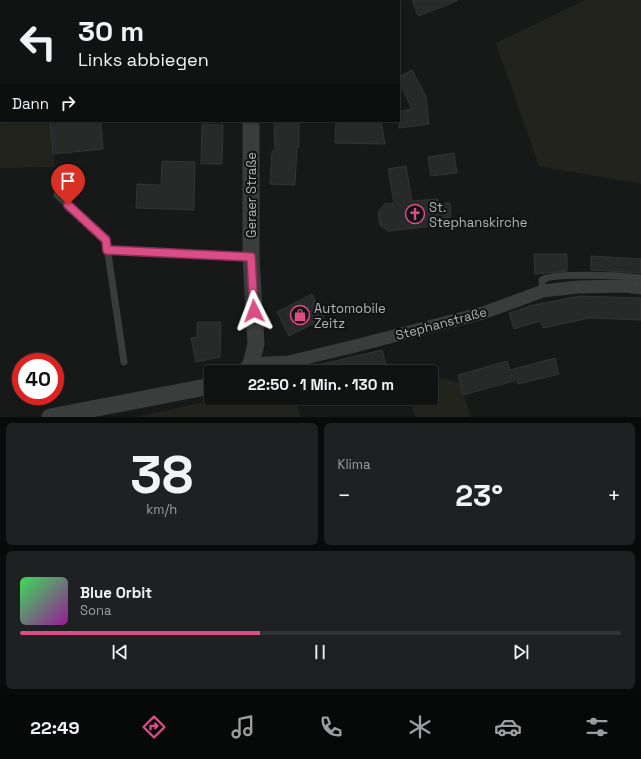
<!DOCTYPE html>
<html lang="de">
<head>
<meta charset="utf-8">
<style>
  :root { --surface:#111313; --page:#1e2021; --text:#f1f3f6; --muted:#9c9ea0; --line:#303233; --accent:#db4d87 }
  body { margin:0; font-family:"Space Grotesk",sans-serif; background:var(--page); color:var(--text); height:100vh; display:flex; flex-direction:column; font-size:15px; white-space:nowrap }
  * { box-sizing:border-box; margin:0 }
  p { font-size:13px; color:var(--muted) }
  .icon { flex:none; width:22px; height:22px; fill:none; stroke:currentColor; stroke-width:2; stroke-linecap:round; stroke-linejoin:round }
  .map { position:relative; height:417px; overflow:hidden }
  .drawer { display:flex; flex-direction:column; gap:6px; padding:6px; background:#090a0a; flex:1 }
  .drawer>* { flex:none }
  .guide { position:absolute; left:0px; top:0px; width:400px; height:122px; box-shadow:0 1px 3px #0004,0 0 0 1px var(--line); background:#111313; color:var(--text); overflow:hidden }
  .speed { position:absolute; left:12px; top:353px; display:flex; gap:8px; font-size:20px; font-weight:700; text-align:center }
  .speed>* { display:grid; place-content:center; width:52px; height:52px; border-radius:50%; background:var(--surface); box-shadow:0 1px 3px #0004,0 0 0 1px var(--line); line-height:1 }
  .speed .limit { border:6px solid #d22; background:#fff; color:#111 }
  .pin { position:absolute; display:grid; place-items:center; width:34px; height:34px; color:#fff; margin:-41px -17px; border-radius:50% 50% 50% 0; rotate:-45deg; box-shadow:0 0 4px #0007 }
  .pin .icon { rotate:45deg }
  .me { position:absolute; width:44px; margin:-22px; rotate:357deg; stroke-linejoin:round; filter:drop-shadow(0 0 3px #0008) }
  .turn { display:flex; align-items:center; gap:14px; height:84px; padding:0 12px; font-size:18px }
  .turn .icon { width:52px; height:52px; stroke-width:2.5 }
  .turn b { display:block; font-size:28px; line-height:34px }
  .then { display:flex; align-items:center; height:38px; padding:0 12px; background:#0003; gap:8px; font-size:15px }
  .big { font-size:30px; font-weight:700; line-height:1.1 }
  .drawer .card { flex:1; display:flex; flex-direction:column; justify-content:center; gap:6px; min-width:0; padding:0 14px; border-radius:6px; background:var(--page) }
  .drawer .dial { align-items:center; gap:0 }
  .dial b { font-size:52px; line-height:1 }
  .song { display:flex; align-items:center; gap:12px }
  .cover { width:48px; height:48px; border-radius:6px; background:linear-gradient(135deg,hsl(130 70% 55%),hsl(300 70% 35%)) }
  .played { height:4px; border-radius:2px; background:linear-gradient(90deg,var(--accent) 40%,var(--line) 40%) }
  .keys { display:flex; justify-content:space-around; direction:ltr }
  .heat { display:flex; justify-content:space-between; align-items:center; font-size:22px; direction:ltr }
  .drawer .tiles { flex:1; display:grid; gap:6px; grid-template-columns:1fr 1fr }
  .card:last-child { grid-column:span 2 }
  .trip { position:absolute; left:204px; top:365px; width:234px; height:40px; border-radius:4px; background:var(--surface); box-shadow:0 1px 3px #0004,0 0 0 1px var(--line); font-weight:700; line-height:40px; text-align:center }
  .tab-bar { display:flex; height:64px; justify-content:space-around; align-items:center; background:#070808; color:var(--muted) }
  .tab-bar .icon { width:28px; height:28px }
  .tab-bar .selected { color:var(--accent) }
  .tab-bar b { font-size:18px; color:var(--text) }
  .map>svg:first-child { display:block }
  .green { fill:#23231e }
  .building { fill:#272a29; stroke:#313534 }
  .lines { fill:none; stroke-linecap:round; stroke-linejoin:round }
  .service { stroke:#393d3c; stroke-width:7 }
  .minor { stroke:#393d3c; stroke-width:13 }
  .tertiary { stroke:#393d3c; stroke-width:17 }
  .route-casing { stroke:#8e3258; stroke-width:10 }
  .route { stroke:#db4d87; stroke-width:7 }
  .labels { text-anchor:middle; stroke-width:4; stroke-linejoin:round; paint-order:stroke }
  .street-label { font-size:13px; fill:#abb7b2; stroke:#121414 }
  .poi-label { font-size:13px; fill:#abb7b2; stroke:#121414; text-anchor:start }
</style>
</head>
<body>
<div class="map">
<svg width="641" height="417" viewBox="0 0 641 417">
  <rect width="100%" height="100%" fill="#171919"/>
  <g class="green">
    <path d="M585,0H641V184L539,166L496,43Z"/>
    <path d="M0,39L1,121H50L55,167L0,168Z"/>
    <path d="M432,375L460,383L471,417H416L408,398H431Z"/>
    <path d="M218,398H294L301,417H136L201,403Z"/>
  </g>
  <g class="building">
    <path d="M412,0H457V1L418,16Z"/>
    <path d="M412,70L426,97L429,124L399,128V112L412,109L399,81V77Z"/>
    <path d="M50,121H101L103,149L53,154Z"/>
    <path d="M274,121H299V147H297L295,185L270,184L272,151H275Z"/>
    <path d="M336,121H381L385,144L335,143Z"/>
    <path d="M202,124L223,125L222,164H201Z"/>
    <path d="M454,153L457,173L431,176L428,157Z"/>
    <path d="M162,161L195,162L194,210L136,208L137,184L161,185Z"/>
    <path d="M406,166L412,201L438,199L439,204L450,203L451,217L440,218L441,225L388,231L380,225L378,212L385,204L394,203L388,169Z"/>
    <path d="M534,254H567V271L535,274Z"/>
    <path d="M591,256L641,259V273L591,270Z"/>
    <path d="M312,294L324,318L289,336L277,312Z"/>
    <path d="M580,296L641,298V320L589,318L543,328L540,321L514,329L509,313L534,305Z"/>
    <path d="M197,322H221L220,357L196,362L191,338L197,337Z"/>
    <path d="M382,350L388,372H306L305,368Z"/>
    <path d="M555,358L559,374L518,384L517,380L463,395L458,375L507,361L510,370Z"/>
  </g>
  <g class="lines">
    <g class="service">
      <path d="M57,195L106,240L124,362"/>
      <path d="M107,249L251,257"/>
      <path d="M543,291L542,280C553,272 624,276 641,278"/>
    </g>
    <g class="minor">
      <path d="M342,1L345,0"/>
      <path d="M0,26H1"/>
      <path d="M251,364L289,362L355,346L483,313L543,291L578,287L626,286L641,288"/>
    </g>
    <g class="tertiary">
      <path d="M246,0V1"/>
      <path d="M245,372L251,364L256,344L251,257V121"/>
      <path d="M50,417L211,386"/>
    </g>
  </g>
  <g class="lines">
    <defs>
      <path id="route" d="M68,205L106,240L107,250L251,257L254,311"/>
    </defs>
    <use href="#route" class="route-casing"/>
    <use href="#route" class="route"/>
  </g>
  <defs>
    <symbol id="church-ring" viewBox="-11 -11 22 22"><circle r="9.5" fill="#121414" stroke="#db4d87" stroke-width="1.5"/><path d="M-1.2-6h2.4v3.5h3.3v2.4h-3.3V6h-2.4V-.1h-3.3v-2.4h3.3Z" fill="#db4d87"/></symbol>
    <symbol id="shop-ring" viewBox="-11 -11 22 22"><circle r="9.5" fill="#121414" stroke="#db4d87" stroke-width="1.5"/><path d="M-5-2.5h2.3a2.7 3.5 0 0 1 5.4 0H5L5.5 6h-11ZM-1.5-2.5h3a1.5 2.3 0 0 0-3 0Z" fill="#db4d87"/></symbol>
  </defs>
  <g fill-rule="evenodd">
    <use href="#church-ring" x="404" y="203" width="22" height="22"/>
    <use href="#shop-ring" x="289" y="304" width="22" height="22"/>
  </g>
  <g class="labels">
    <g class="street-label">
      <text transform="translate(251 195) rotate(-90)" y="5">Geraer Straße</text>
      <text transform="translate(441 323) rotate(-15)" y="5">Stephanstraße</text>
    </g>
    <g class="poi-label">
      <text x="429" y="212">St.<tspan x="429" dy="15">Stephanskirche</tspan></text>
      <text x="314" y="313">Automobile<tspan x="314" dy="15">Zeitz</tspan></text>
    </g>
  </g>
</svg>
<div class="speed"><div class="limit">40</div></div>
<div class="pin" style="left:68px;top:205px;background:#d93025"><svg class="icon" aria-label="arrive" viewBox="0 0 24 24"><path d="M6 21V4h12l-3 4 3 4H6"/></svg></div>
<svg class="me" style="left:254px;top:311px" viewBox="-20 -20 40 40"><path d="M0-17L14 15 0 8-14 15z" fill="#db4d87" stroke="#fff" stroke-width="4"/></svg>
<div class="trip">22:50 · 1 Min. · 130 m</div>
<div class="guide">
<div class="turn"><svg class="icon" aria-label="left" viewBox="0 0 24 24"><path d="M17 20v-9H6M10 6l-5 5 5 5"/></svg><div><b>30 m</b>Links abbiegen</div></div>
<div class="then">Dann<svg class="icon" aria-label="right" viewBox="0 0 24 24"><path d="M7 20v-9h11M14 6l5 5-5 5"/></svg></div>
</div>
</div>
<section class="drawer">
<div class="tiles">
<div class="card dial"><b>38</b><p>km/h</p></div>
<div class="card"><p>Klima</p>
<div class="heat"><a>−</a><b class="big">23°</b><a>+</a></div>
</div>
<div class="card">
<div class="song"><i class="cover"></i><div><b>Blue Orbit</b><p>Sona</p></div></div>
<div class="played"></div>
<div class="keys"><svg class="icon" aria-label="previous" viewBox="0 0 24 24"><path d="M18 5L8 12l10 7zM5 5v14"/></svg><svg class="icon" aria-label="pause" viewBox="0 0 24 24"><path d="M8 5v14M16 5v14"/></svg><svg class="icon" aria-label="next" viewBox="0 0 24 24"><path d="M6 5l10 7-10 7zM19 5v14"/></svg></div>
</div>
</div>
</section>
<nav class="tab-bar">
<b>22:49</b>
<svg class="icon selected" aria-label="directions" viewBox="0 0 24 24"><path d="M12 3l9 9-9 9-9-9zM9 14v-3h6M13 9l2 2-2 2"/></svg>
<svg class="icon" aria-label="music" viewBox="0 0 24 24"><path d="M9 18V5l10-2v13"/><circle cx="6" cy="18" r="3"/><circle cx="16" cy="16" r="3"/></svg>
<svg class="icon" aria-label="phone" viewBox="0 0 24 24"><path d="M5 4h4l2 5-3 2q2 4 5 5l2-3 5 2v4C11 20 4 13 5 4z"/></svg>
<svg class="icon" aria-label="climate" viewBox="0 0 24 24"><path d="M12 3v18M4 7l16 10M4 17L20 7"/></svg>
<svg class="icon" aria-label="car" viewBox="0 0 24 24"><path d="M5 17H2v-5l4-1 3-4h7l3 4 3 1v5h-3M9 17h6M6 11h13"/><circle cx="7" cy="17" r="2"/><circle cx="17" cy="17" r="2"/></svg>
<svg class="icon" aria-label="filters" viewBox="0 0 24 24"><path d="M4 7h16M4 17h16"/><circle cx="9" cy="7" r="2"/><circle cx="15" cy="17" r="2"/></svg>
</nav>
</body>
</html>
